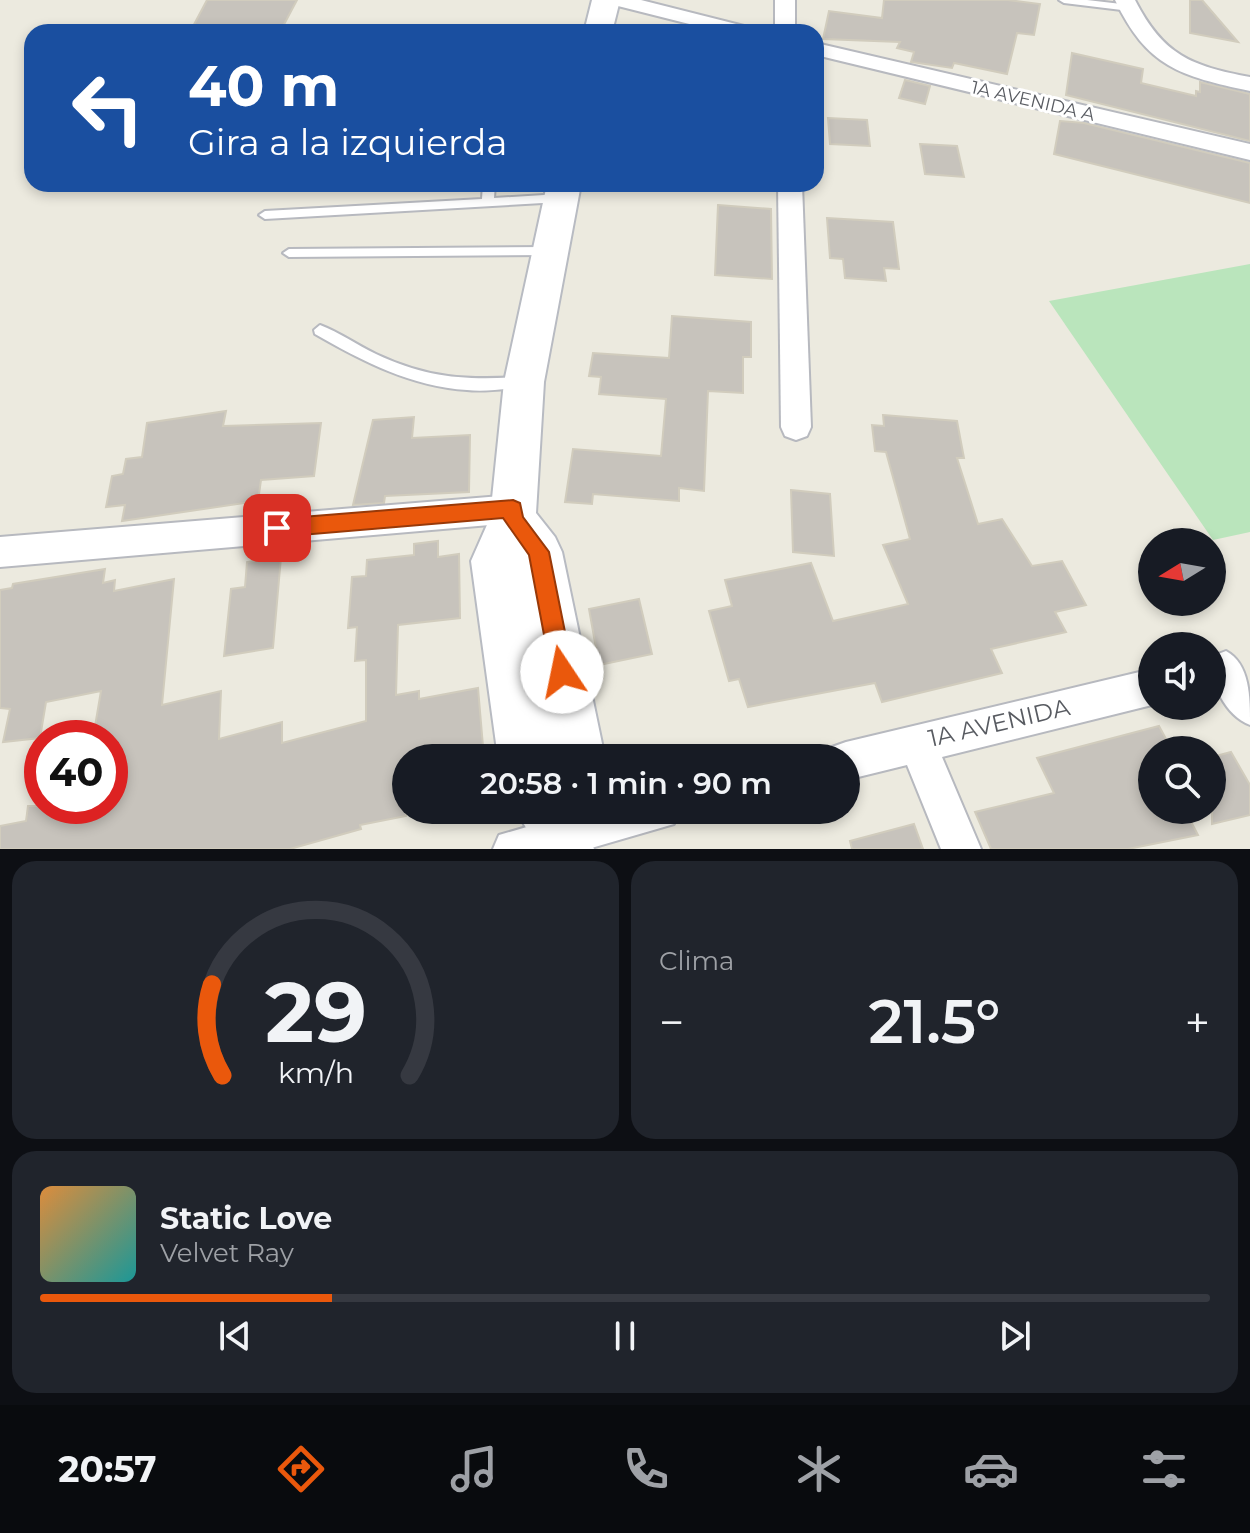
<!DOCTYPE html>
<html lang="es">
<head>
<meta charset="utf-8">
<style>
  :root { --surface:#171b24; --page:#20242c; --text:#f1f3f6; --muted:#9ea1a6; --line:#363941; --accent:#ea580c }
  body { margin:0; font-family:Montserrat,sans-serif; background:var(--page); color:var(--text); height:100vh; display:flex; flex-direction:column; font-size:30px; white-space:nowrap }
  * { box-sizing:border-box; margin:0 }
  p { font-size:26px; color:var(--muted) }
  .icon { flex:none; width:44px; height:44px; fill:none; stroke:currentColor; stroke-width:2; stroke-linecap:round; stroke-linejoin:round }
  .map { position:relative; height:849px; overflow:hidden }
  .details { display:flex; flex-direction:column; gap:12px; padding:12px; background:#0d0f14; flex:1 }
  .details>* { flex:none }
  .hud { position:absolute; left:24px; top:24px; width:800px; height:168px; border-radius:24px; box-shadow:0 4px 12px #0003; background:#1a4fa0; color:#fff; overflow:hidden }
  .needle { width:52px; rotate:259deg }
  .fabs { position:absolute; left:1138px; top:528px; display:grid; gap:16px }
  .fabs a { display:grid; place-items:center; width:88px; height:88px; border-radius:50%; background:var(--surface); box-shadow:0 4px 12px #0003; font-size:40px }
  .speed { position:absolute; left:24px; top:720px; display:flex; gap:16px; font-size:40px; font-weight:700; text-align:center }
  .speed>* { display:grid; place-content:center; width:104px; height:104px; border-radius:50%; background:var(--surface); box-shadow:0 4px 12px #0003; line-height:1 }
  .speed .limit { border:12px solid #d22; background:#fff; color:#111 }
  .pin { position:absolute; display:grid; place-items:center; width:68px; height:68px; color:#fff; margin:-34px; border-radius:16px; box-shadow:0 4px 12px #0006 }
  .me { position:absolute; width:88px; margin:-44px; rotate:349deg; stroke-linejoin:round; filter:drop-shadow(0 0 6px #0008) }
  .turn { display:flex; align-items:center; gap:28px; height:168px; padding:0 32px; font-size:36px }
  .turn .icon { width:104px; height:104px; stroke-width:2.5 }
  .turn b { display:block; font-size:56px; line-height:68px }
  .big { font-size:60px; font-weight:600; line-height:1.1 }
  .details .card { flex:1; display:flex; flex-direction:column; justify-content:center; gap:12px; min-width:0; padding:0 28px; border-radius:24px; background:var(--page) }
  .details .dial { align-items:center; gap:0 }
  .dial svg { height:208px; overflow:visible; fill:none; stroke:var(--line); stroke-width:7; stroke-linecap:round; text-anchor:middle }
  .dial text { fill:var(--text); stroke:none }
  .song { display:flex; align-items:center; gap:24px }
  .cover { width:96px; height:96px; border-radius:12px; background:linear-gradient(135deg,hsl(30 70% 55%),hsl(180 70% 35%)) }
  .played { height:8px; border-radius:4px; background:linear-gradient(90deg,var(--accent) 25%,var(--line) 25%) }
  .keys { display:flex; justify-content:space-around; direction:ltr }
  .heat { display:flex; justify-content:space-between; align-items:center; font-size:44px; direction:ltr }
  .details .tiles { flex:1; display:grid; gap:12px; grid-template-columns:1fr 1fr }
  .card:last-child { grid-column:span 2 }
  .trip { position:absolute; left:392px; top:744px; width:468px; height:80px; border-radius:40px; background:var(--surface); box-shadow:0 4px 12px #0003; font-weight:600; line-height:80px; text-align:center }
  .dock { display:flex; height:128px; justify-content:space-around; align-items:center; background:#090b0e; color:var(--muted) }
  .dock .icon { width:56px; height:56px }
  .dock .current { color:var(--accent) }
  .dock b { font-size:36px; color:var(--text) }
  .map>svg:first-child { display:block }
  .green { fill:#bae5bc }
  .building { fill:#c7c3bc; stroke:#d1ccbd; stroke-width:2 }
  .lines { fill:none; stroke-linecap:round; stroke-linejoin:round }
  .lane-casing { stroke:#b7b9bf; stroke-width:4 }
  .street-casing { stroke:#b7b9bf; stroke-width:4 }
  .secondary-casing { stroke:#b8bbc2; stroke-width:4 }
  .lane { fill:#fff; fill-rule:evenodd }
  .street { fill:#fff; fill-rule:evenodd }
  .secondary { fill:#fff; fill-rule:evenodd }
  .route { fill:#ea580c; stroke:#983908; stroke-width:2 }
  .labels { text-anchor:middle; stroke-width:6; stroke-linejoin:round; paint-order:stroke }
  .far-street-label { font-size:18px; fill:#585b61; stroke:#fff }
  .near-street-label { font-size:24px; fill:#585b61; stroke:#fff }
</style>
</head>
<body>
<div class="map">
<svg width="1250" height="849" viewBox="0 0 1250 849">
  <rect width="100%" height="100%" fill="#eceadf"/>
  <path class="green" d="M1250,264V532L1213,540L1049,301Z"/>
  <g class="building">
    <path d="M207,0H297L280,32H190Z"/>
    <path d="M884,0H1008L1040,4L1034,35L1017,33L1007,74L954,63L952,68L911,62L914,52L897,48L900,42L823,39L829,11L882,18Z"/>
    <path d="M1190,0H1202L1238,42L1190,33Z"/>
    <path d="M1072,53L1143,69L1141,83L1196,96V91L1200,92V82L1250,94V141L1066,95Z"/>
    <path d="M905,80L930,86L925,104L899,98Z"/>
    <path d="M828,118L867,120L870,146L830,144Z"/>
    <path d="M1060,121L1084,123L1250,163V203L1054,154Z"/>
    <path d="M920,144L957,146L964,177L925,174Z"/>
    <path d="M718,205L771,209L772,279L715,275Z"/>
    <path d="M827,218L893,222L899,269L884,268L886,281L845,278L843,259L830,258Z"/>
    <path d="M672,316L751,322V357H743V393L708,391L704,491L679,488V501L593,494L592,504L565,502L573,449L661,456L666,399L599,394L601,377L589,376L593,353L669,358Z"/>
    <path d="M226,411L223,426L321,423L314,476L261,480L258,501L122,521L125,505L106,507L112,476L123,474L126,459L142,457L147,423Z"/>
    <path d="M883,415L957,421L964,458H957L978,524L1002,519L1032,566L1062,561L1086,605L1055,612L1066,632L991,649L1002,673L882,702L875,683L748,707L739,679L729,681L709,611L732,606L725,580L811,563L833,621L908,604L883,545L910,539L886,452L875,451L872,425L884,426Z"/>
    <path d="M414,417L412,438L470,435L469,492L385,496L384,503L353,505L373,420Z"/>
    <path d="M791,490L830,494L834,556L793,552Z"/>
    <path d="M438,541V557L459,554L460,618L398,625L396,695L419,691V699L478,688L484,758H406V816L360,825L361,829L290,849H0V826L26,821L28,806H110V738H93L101,691L46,702L40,738L3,742L10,709L0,708V590L12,588L13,584L105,569L103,583L115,580L114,591L174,579L162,705L221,691L219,739L282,722V743L366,721V660L355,661L357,627L348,628L352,577L366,576L367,560L414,555V544Z"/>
    <path d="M281,557L273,648L224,656L231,589L245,587L247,562Z"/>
    <path d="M639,599L652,654L599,665L589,609Z"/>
    <path d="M1159,726L1172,750H1152V810H1185L1198,835L1128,849H991L975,812L1054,793L1037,758Z"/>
    <path d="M1231,752L1250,785V815L1212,824V757Z"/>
    <path d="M914,824L923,849H852L850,841Z"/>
  </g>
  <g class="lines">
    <defs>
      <g id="lane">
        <path d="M1059,0H1087L1130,5L1135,8L1130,11L1064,3Z"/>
        <path d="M483,184H495L494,198L560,194L566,198L560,202L265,219L259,215L265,211L482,199Z"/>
        <path d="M548,247L554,251L548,255L289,257L283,253L289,249Z"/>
        <path d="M320,325C339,332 357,345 376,354C429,379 466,380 523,377L528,378L530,382L528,386L523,387C504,389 485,392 467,390C412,387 362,361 315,334L314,330Z"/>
      </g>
      <g id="street">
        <path d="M607,0H641L752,28L755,32H721L610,4Z"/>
        <rect x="775" y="0" width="20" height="32"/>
        <path d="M1115,0H1135C1163,55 1191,66 1250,77V91C1180,76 1147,67 1115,0Z"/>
        <path d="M816,43L1250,144V160L816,55Z"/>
        <path d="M778,184H802L811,427L807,436L796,440L785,436L781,427Z"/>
        <path d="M513,495L524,499L529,509L524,519L513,523L0,567V537Z"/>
        <path d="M1226,651C1250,664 1250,697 1250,725C1226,716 1208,682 1213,656Z"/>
        <path d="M1152,669V705L942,757L981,849H941L907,765L846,780V758H828L832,747L846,742Z"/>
        <path d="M585,810H680L674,824L588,849H493L499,835Z"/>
      </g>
      <g id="secondary">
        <path d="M592,0H620L612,32H584Z"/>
        <path d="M547,184H581L544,382L536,513L555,537L562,552L605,758H498L471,561L490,518L504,382Z"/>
        <path d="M516,810H578L594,849H538Z"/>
      </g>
    </defs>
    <use href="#lane" class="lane-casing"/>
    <use href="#street" class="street-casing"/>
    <use href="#secondary" class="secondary-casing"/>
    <use href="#lane" class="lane"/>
    <use href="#street" class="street"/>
    <use href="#secondary" class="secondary"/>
  </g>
  <path class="route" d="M513,500L520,503L523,517L549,552L573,672L570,680L562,683L554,680L551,672L529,555L503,518L277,537L268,528L277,519Z"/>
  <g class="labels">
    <g class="far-street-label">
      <text transform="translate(1033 101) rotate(13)" y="6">1A AVENIDA A</text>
    </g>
    <g class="near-street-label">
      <text transform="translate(999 723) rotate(-13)" y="8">1A AVENIDA</text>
    </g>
  </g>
</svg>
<div class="fabs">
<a><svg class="needle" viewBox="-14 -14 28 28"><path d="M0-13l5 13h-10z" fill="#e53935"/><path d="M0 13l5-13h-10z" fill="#9ea1a6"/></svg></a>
<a><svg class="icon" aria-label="sound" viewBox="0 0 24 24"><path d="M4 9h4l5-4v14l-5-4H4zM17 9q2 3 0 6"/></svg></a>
<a><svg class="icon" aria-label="search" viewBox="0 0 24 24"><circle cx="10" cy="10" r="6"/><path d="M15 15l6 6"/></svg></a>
</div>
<div class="speed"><div class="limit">40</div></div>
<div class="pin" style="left:277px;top:528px;background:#d93025"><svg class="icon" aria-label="arrive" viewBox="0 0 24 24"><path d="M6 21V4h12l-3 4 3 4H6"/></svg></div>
<svg class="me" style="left:562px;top:672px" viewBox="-20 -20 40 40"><circle r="19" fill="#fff"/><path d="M0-13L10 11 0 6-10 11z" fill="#ea580c"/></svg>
<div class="trip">20:58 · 1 min · 90 m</div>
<div class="hud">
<div class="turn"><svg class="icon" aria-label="left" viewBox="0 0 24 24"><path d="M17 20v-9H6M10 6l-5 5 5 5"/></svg><div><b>40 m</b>Gira a la izquierda</div></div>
</div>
</div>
<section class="details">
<div class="tiles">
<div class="card dial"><svg viewBox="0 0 100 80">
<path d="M14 69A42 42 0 1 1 86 69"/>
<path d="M14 69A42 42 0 0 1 10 34" stroke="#ea580c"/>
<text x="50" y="56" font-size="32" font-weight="700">29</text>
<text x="50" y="72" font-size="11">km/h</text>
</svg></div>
<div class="card"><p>Clima</p>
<div class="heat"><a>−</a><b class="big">21.5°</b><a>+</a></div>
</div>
<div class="card">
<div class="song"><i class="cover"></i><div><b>Static Love</b><p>Velvet Ray</p></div></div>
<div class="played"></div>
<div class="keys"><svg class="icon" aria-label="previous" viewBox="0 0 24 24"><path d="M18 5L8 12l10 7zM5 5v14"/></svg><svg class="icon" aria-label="pause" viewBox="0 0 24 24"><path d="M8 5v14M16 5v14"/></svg><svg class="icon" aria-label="next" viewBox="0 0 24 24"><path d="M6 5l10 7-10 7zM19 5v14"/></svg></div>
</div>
</div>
</section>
<nav class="dock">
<b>20:57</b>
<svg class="icon current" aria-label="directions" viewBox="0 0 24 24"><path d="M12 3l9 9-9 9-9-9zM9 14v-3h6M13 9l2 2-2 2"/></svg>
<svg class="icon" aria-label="music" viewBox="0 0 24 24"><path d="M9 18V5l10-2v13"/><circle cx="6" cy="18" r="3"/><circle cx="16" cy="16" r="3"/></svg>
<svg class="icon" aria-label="phone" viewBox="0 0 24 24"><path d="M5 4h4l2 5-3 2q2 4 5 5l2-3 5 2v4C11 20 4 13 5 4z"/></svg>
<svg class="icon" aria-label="climate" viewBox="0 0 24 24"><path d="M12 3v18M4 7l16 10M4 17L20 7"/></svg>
<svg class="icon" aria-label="car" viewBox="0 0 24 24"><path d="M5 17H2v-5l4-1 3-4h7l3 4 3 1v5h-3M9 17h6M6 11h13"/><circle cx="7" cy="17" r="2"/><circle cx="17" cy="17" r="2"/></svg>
<svg class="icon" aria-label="filters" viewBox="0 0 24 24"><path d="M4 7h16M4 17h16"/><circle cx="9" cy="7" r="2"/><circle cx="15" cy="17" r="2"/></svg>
</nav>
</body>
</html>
